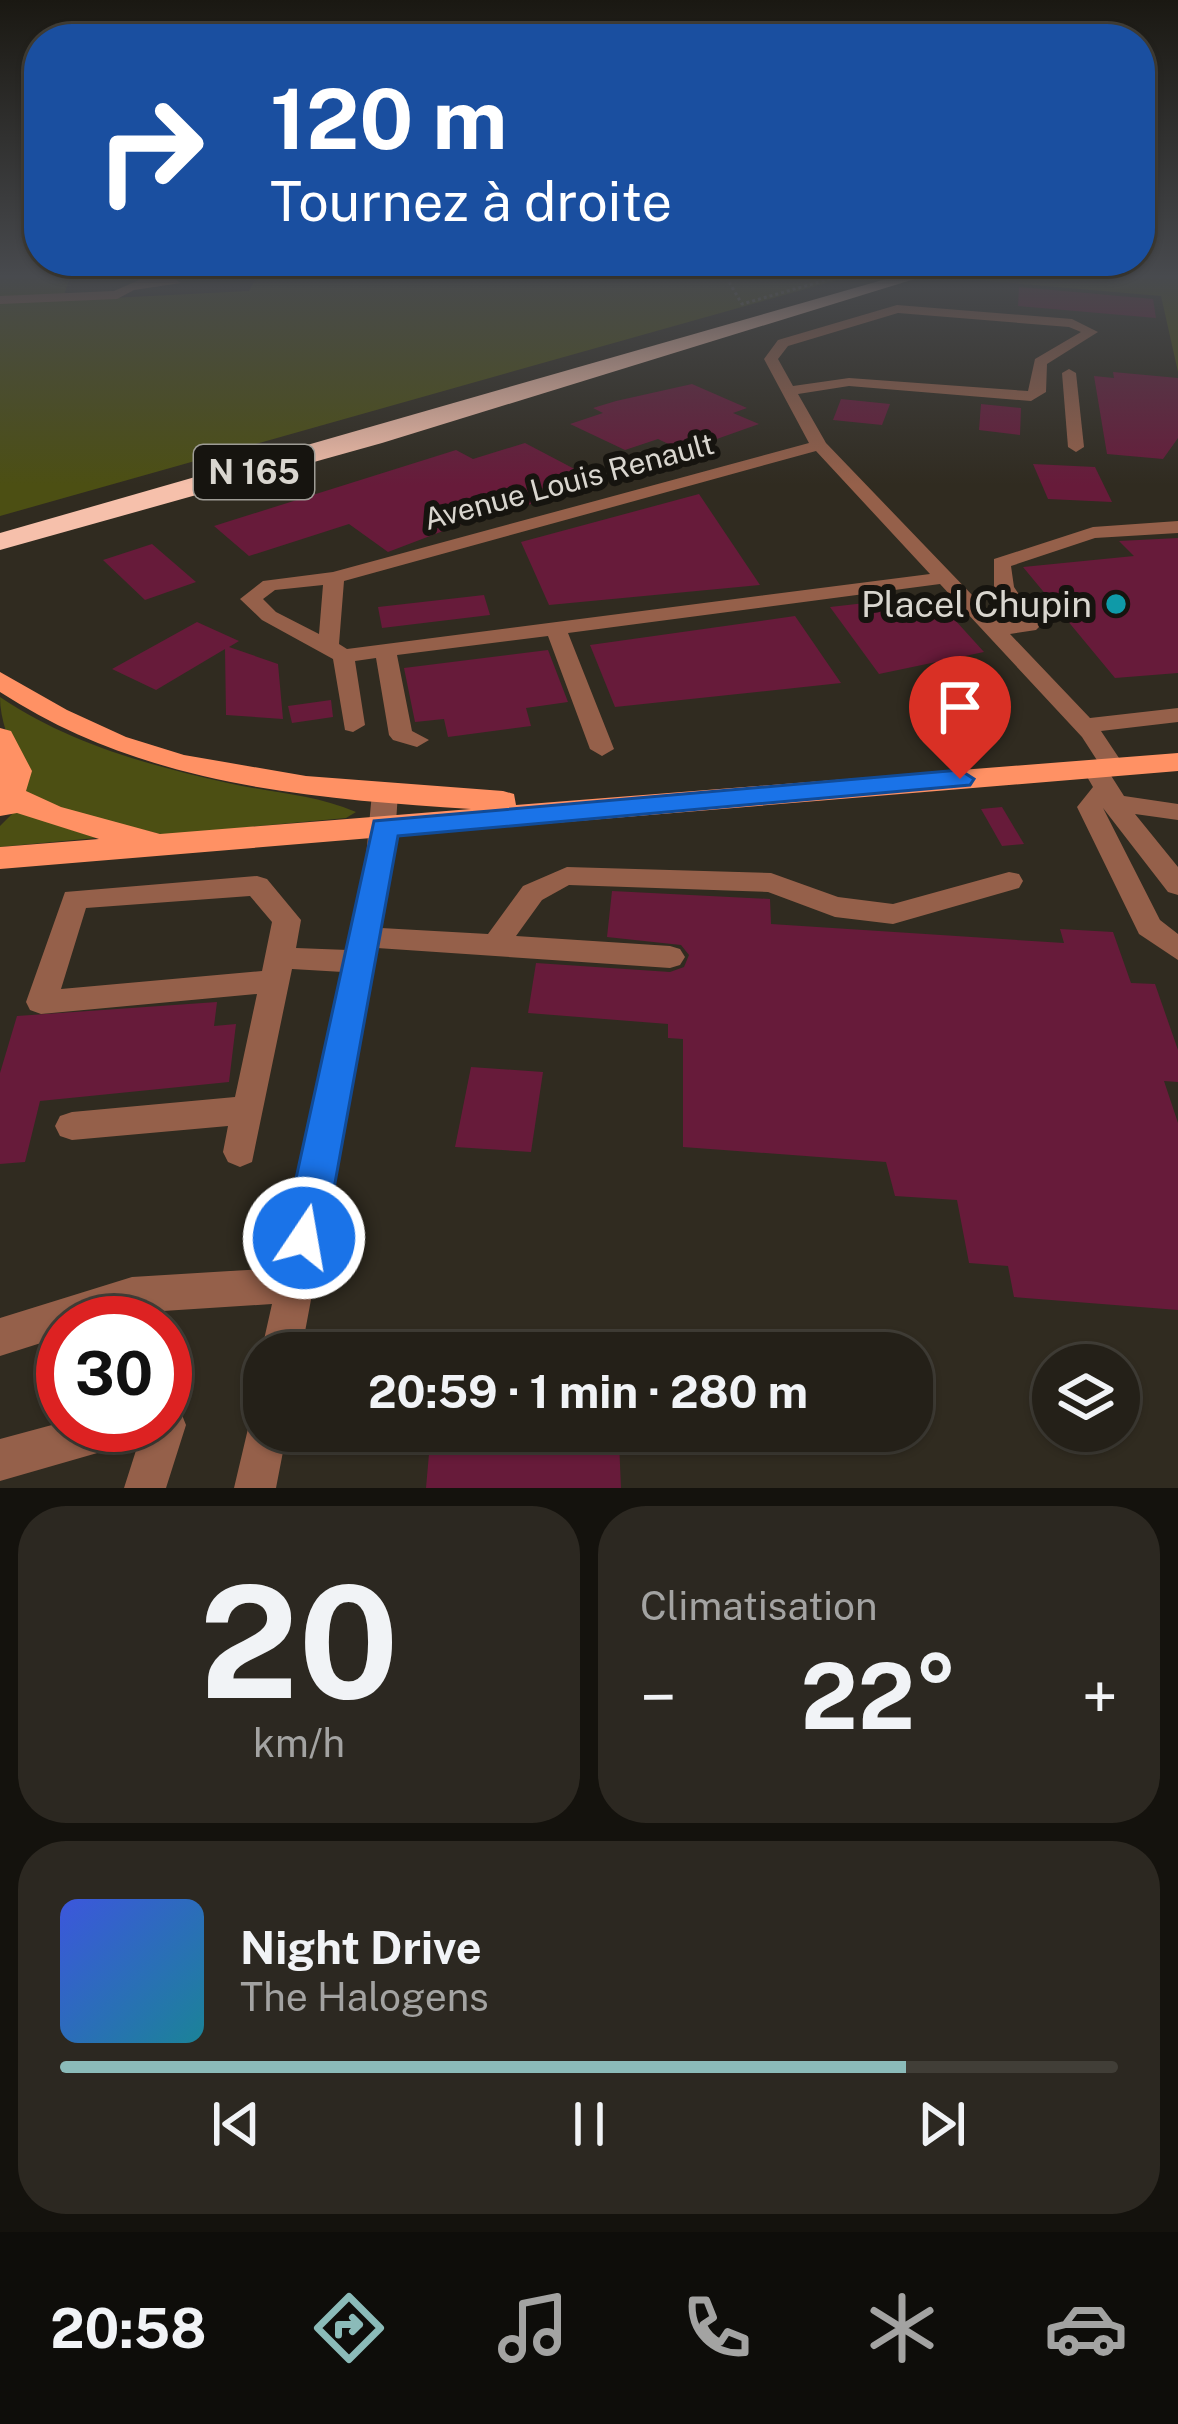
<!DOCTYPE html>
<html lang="fr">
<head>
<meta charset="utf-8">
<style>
  :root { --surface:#242018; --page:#2c2821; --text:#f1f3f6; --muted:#a3a3a2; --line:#413e37; --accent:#8bbbb9 }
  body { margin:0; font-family:"Public Sans",sans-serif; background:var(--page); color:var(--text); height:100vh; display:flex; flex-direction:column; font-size:45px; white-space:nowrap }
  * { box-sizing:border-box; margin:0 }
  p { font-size:39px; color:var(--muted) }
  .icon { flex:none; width:66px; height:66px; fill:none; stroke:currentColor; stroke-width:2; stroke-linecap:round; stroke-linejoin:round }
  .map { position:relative; height:1488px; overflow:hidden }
  .drawer { display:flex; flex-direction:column; gap:18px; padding:18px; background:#14120d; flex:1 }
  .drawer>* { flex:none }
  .banner { position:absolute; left:24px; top:24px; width:1131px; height:252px; border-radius:48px; box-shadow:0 3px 9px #0004,0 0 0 3px var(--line); background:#1a4fa0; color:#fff; overflow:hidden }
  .tools { position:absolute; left:1032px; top:1344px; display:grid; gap:24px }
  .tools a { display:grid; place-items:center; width:108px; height:108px; border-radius:50%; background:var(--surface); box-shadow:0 3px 9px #0004,0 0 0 3px var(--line); font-size:60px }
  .speed { position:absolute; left:36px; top:1296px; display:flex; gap:24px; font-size:60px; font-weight:700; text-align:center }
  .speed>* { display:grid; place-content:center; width:156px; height:156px; border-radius:50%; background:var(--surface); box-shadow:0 3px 9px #0004,0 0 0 3px var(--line); line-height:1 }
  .speed .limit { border:18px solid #d22; background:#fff; color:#111 }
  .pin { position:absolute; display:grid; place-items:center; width:102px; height:102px; color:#fff; margin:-123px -51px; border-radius:50% 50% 50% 0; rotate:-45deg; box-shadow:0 0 12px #0007 }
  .pin .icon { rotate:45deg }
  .me { position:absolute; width:132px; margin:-66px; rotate:12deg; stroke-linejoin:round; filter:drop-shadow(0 0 9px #0008) }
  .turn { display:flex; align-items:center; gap:42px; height:252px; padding:0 48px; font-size:54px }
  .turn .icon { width:156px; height:156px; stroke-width:2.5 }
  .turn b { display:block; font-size:84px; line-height:102px }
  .big { font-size:90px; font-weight:700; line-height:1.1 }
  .drawer .card { flex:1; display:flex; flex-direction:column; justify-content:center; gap:18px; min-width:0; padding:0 42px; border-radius:48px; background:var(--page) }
  .drawer .dial { align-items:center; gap:0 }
  .dial b { font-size:156px; line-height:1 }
  .song { display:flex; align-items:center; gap:36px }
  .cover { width:144px; height:144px; border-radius:18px; background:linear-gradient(135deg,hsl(230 70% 55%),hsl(190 70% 35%)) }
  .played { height:12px; border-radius:6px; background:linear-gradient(90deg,var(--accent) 80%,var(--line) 80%) }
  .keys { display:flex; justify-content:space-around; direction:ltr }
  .heat { display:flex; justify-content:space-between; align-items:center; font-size:66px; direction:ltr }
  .drawer .tiles { flex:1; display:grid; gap:18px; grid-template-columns:1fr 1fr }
  .card:last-child { grid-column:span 2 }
  .trip { position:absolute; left:243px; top:1332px; width:690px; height:120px; border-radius:48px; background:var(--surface); box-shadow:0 3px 9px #0004,0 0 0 3px var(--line); font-weight:700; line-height:120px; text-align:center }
  .dock { display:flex; height:192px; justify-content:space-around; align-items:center; background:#0e0d0a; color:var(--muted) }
  .dock .icon { width:84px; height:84px }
  .dock .selected { color:var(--accent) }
  .dock b { font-size:54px; color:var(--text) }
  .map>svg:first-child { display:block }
  .green { fill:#4c4f13 }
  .building { fill:#671b3a }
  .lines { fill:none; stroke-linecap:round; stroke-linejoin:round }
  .path { stroke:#736e65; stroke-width:3; stroke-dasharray:3 3; stroke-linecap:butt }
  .minor { fill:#95604a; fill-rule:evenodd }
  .major { fill:#ff9164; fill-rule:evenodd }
  .highway { fill:#f6c0ab; fill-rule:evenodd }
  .route { fill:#1a73e8; stroke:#114b97; stroke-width:3 }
  .culture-dot { fill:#0f9aa8; stroke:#16140f; stroke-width:4.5 }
  .labels { text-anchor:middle; stroke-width:12; stroke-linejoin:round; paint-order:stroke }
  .far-street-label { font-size:30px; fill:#d9d6cf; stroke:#16140f }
  .shield { fill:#16140f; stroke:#9e9c95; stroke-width:3 }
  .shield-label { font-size:33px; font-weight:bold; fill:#d9d6cf }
  .poi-label { font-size:36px; fill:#d9d6cf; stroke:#16140f; text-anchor:end }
</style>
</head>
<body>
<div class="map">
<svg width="1178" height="1488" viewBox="0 0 1178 1488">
  <rect width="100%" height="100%" fill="#302b20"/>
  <g class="green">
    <path d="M0,277H70L64,295L92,299L249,291L257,277H848L0,516Z"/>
    <path d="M1178,277V372L1161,296L954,278Z"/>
    <path d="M0,697C68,743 147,765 228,783C272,793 313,794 356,812L346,818L164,835L68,811L26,792C19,757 0,730 0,697Z"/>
    <path d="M15,811L96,838L0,847V826Z"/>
  </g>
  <g class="building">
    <path d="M1019,287L1153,299L1156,318L1018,306Z"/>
    <path d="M1113,372L1178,378V438L1163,459L1107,454L1094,376L1114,378Z"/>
    <path d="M692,384L747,408L733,413L759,424L683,451L658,439L625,450L570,424L603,413L593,408L616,401Z"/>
    <path d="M841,399L890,404L882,425L833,420Z"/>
    <path d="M981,404L1021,408L1020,435L979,430Z"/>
    <path d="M525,443L584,474L532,492L544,499L520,508L514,504L388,552L349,524L249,556L214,526L456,450L473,459Z"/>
    <path d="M1033,464L1095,467L1112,502L1048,499Z"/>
    <path d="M699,494L760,585L549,605L521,542Z"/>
    <path d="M1178,538V673L1115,678L1023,567L1134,556L1119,541Z"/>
    <path d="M152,544L196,582L145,600L103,560Z"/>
    <path d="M484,595L490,615L382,628L378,607Z"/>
    <path d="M927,596L935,598L984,652L879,674L830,607Z"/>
    <path d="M795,616L841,683L615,707L590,645Z"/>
    <path d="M197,622L239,641L229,647L278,664L283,719L226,715L225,649L156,690L112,669Z"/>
    <path d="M548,650L568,702L526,708L531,726L448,737L444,719L415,722L404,668Z"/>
    <path d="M331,700L333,717L292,723L288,706Z"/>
    <path d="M1002,807L1024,844L1002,846L981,809Z"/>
    <path d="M612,891L770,899L771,924L1064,943L1060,929L1113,932L1131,983L1155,984L1178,1050V1082L1164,1081L1178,1123V1310L1014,1297L1008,1266L969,1263L957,1200L895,1196L886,1162L683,1147V1039L668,1038V1024L528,1013L536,963L670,972L684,967L689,955L681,945L607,937Z"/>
    <path d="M217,1002L214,1026L236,1024L229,1082L40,1101L25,1162L0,1164V1073L17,1016Z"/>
    <path d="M471,1067L543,1072L531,1152L455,1147Z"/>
    <path d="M494,1329L527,1330L557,1353H414L416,1334L493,1338Z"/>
    <path d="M431,1431H588V1442L619,1441L621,1488H426Z"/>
  </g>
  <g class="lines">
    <path class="path" d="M726,277L742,304L837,277"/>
    <g class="minor">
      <path d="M146,277H171L181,283L134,290L117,299L0,304V296L114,291Z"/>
      <path d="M897,305L1072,319L1098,332L1047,364L1046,392L1031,401L849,386L798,394L826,443L999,623L1015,621L994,587V559L1093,527L1178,521V533L1095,538L1011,566L1014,587L1040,626L1036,630L1010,634L1090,718L1178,708V722L1101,731L1125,767L1122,772L1110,774L1124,796L1178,804V820L1135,814L1178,867V895L1168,892L1103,808L1160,920L1178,934V960L1139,934L1077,807L1093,787L1086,775L1089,770L1102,768L1082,737L940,584L568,633L614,749L602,756L590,749L548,636L397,655L412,731L429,740L417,747L393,740L389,735L376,658L355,661L365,725L353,732L345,730L333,659L262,620L240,599L263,581L333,572L809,443L764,359L778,340ZM898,313L1069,327L1081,332L1035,359L1028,391L849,378L793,386L778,359L788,346ZM816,451L930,574L347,649L339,644L344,581ZM323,585L319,634L276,612L263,599L275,590Z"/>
      <path d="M1069,369L1076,373L1084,447L1076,452L1068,447L1062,373Z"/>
      <path d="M385,785L398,793L393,867L381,928L488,934L523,886L567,867L771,873L838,897L893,904L1009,872L1019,874L1023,881L1019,888L893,924L835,917L768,892L569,885L542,900L516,936L670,946L680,949L685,957L680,965L670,968L377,948L301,1353H264V1360L261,1353L272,1304L132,1313L102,1323H63V1336L0,1356V1318L132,1277L279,1268L343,972L292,969L252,1162L240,1167L228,1162L223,1152L228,1126L72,1140L60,1136L55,1126L60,1116L72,1112L235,1097L257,994L41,1014L30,1010L26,1002L65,892L257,876L267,879L301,920L296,948L348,950L365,867L372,793ZM250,896L272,922L262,971L61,989L86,908Z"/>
      <path d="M165,1404L180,1410L186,1425L166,1488H124L139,1441L0,1481V1439L63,1422V1425H165Z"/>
      <path d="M264,1411V1431H287L276,1488H234L251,1416Z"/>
    </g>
    <path class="major" d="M0,672L67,710L126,737L184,755L306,776L503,791L514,794L516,805L1178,753V771L0,869V847L99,839L17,813L0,816V728L11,731L32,771L26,791L61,807L160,834L471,809C305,798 143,785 0,692Z"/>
    <path class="highway" d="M893,277H921L382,443L0,550V533Z"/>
  </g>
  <linearGradient id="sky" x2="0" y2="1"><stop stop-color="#1a1812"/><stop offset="0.57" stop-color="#484a4e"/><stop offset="1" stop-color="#484a4e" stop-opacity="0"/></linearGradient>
  <rect width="1178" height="485" fill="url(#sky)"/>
  <path class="route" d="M960,770L974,779L970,785L398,836L325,1238L319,1252L304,1257L289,1252L283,1238L374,821Z"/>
  <circle class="culture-dot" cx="1116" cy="604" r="12"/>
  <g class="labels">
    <g class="far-street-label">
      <text transform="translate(569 482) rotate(-15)" y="10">Avenue Louis Renault</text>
    </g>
    <rect class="shield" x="194" y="445" width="120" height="54" rx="9"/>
    <g class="shield-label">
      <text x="254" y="484">N 165</text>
    </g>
    <g class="poi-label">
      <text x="1092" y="617">Placel Chupin</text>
    </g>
  </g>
</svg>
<div class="tools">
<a><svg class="icon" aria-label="layers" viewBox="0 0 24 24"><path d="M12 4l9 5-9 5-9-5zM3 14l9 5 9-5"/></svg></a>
</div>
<div class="speed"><div class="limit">30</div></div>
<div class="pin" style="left:960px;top:779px;background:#d93025"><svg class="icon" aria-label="arrive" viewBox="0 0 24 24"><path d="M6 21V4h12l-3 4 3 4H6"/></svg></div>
<svg class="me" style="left:304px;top:1238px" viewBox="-20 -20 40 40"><circle r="17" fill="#1a73e8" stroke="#fff" stroke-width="3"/><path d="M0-11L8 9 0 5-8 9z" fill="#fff"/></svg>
<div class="trip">20:59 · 1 min · 280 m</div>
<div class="banner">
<div class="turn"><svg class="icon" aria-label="right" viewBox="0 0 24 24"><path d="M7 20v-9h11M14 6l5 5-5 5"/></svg><div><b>120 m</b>Tournez à droite</div></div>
</div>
</div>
<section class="drawer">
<div class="tiles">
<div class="card dial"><b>20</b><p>km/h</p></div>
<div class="card"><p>Climatisation</p>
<div class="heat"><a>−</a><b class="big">22°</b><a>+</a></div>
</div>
<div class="card">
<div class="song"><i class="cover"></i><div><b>Night Drive</b><p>The Halogens</p></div></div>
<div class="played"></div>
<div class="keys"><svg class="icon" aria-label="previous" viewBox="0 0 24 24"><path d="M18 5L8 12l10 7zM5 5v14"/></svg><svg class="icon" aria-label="pause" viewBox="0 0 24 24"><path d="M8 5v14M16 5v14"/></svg><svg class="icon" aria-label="next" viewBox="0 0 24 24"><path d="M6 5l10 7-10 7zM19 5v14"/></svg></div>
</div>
</div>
</section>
<nav class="dock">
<b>20:58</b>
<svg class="icon selected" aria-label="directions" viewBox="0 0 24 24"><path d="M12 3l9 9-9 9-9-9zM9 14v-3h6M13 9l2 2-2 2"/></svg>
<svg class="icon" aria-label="music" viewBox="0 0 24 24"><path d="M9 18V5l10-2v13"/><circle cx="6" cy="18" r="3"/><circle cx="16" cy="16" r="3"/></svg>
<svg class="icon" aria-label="phone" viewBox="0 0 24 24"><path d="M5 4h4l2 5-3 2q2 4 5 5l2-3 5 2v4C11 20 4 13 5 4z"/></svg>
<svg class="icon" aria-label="climate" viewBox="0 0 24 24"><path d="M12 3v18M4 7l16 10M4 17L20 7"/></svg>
<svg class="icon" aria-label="car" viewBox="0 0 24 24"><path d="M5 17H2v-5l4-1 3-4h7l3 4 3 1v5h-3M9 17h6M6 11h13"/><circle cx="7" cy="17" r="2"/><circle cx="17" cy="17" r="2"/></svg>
</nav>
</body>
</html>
